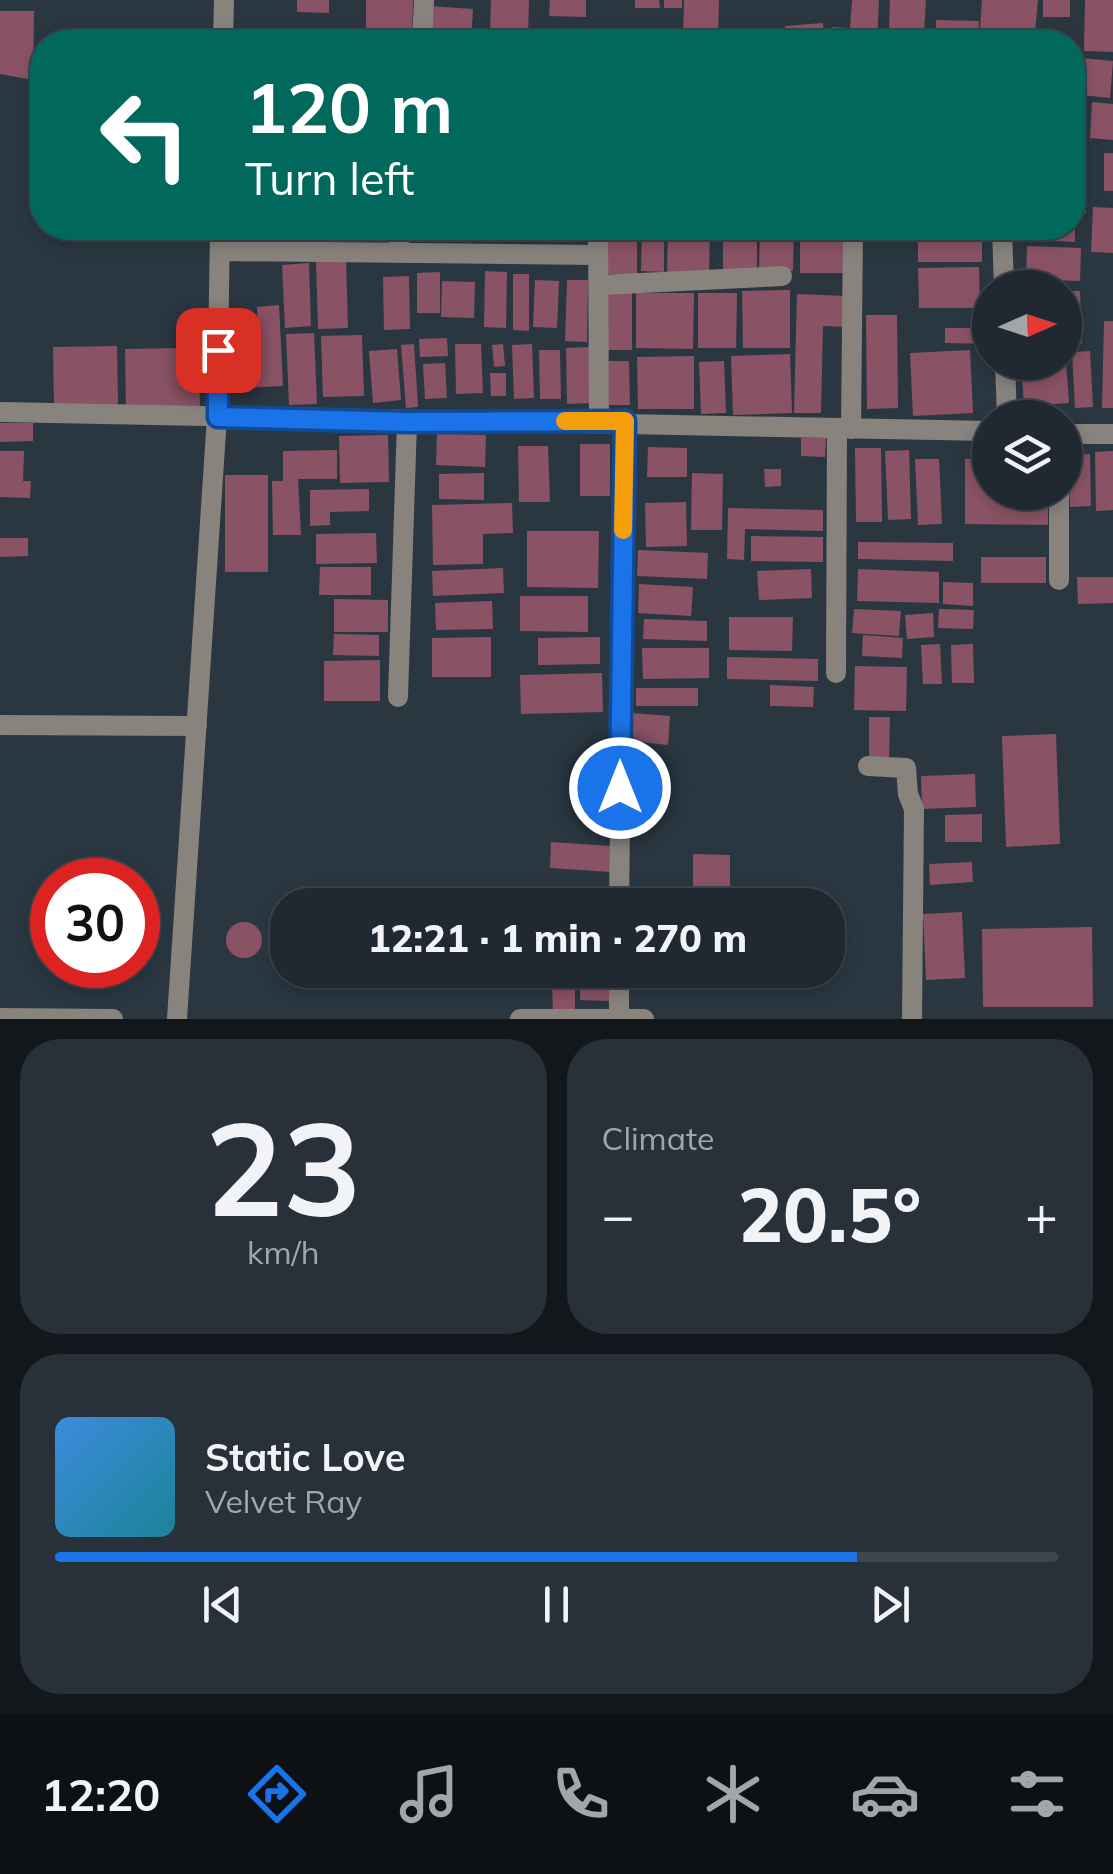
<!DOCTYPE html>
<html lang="en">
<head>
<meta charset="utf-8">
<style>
  :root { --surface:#202931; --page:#283139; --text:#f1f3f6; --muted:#a2a6ab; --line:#3d454d; --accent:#1a73e8 }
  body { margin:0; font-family:Mulish,sans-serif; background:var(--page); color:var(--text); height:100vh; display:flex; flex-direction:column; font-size:38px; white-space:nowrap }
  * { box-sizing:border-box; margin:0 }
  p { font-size:32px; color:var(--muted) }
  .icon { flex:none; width:55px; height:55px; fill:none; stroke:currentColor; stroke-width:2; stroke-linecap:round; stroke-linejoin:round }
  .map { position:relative; height:1019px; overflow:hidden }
  .sheet { display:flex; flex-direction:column; gap:20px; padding:20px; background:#12171b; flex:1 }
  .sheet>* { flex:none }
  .banner { position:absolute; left:30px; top:30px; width:1055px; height:210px; border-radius:40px; box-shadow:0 5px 15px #0003,0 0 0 2px var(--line); background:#00695c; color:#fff; overflow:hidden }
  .needle { width:65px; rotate:87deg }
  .tools { position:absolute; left:972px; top:270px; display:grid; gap:20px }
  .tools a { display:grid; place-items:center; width:110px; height:110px; border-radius:50%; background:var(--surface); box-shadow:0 5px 15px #0003,0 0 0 2px var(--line); font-size:50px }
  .speed { position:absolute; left:30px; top:858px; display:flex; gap:20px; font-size:50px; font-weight:700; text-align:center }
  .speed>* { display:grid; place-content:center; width:130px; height:130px; border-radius:50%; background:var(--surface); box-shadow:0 5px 15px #0003,0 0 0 2px var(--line); line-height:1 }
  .speed .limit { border:15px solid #d22; background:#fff; color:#111 }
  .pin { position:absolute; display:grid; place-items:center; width:85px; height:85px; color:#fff; margin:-42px; border-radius:20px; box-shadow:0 5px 15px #0006 }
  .me { position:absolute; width:110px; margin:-55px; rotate:0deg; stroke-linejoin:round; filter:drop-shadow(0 0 8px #0008) }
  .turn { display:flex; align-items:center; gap:35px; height:210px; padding:0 50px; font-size:45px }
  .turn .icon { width:130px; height:130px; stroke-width:2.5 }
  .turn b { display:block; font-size:70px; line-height:85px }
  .big { font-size:75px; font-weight:800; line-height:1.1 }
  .sheet .tile { flex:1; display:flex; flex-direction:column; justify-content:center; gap:15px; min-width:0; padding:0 35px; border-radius:40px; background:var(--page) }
  .sheet .dial { align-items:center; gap:0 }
  .dial b { font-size:130px; line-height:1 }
  .song { display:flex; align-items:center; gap:30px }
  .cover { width:120px; height:120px; border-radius:15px; background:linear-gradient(135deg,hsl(210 70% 55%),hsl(190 70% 35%)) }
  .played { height:10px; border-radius:5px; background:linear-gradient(90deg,var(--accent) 80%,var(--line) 80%) }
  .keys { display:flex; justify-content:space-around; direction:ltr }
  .heat { display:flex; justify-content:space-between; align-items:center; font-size:55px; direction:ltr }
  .sheet .tiles { flex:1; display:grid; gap:20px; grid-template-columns:1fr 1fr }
  .tile:last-child { grid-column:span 2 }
  .trip { position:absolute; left:270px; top:888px; width:575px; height:100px; border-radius:40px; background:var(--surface); box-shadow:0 5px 15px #0003,0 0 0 2px var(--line); font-weight:800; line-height:100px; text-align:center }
  .tabs { display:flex; height:160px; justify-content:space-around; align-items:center; background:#0d1014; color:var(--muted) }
  .tabs .icon { width:70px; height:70px }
  .tabs .on { color:var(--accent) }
  .tabs b { font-size:45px; color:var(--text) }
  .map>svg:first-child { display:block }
  .building { fill:#8a5365 }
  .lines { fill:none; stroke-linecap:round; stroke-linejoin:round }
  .street { stroke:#88837d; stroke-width:20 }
  .route-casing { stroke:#114b97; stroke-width:25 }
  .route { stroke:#1a73e8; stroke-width:18 }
  .slow { stroke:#f59e0b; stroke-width:18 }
</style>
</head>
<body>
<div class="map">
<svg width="1113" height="1019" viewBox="0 0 1113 1019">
  <rect width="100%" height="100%" fill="#2a3741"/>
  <g class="building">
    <path d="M297,0H329V13L297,12Z"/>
    <path d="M366,0H413L412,42L366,40Z"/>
    <path d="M491,0H529L528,38L490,37Z"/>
    <path d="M550,0H586V17L549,16Z"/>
    <path d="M635,0H659L660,8H635Z"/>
    <rect x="664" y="0" width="18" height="8"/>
    <path d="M684,0H719L718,40L683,39Z"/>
    <path d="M852,0H879L877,42H831L832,27L850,28Z"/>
    <path d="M890,0H926L924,32L889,30Z"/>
    <path d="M982,0H1038L1035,33L980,29Z"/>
    <rect x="1043" y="0" width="27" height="17"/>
    <path d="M1085,0H1113V52L1084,51Z"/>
    <path d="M429,6L473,9L471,42H427Z"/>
    <path d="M0,11H34L33,80L0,74Z"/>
    <path d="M936,20L979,21L978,42H936Z"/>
    <path d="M823,23L825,42H786L785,26Z"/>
    <rect x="551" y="31" width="37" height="11"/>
    <path d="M98,32H119L120,42H98Z"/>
    <rect x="884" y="37" width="50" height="5"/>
    <path d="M1072,57L1113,61L1110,98L1072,94Z"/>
    <path d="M1092,102L1113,104V140L1090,138Z"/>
    <path d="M1072,105H1085L1084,163H1072Z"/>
    <rect x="1104" y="153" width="9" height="38"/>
    <path d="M1072,186H1085L1086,213H1072Z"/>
    <path d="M1093,207L1113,208V253L1091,252Z"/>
    <path d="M269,228H302V241L270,242Z"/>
    <path d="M351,228H390L391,236L351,238Z"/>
    <rect x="407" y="228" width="26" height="11"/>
    <path d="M442,228H465V239L442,240Z"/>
    <rect x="473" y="228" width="32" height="3"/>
    <rect x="512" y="228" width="20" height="5"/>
    <rect x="546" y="228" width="44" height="8"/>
    <rect x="605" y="228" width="32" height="46"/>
    <path d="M642,228H664V272L641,271Z"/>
    <path d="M668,228H710L709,273L667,272Z"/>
    <rect x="723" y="228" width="34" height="48"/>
    <path d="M760,228H794L793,271H759Z"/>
    <rect x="918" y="228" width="64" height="34"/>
    <path d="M1016,228H1075V242L1015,239Z"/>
    <rect x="800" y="231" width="43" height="42"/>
    <path d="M1027,246L1081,248L1080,281L1026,279Z"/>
    <path d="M346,260L348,328L318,329L316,261Z"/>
    <path d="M309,263L311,326L285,328L282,265Z"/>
    <path d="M979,267L980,308H919L918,268Z"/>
    <path d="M485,271L507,272L506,328L484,327Z"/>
    <path d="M440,272V313H417V273Z"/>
    <path d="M513,274H529V331L513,330Z"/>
    <path d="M409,276L410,329L384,330L383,277Z"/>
    <path d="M535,280L559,281L557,328L533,327Z"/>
    <path d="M567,280H588L587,342L565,341Z"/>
    <path d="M442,281L475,282L474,318L441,317Z"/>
    <path d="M790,290V348H743L742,291Z"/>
    <path d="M1065,291H1080L1082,344H1065Z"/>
    <rect x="607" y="292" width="25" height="58"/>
    <path d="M636,293H694L693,349L636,348Z"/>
    <path d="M698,293H737L736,348H698Z"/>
    <path d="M797,294L846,296V327L823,326L821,413H794Z"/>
    <path d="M279,305L283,386L246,388L243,333L258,332L257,307Z"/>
    <path d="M866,315H897L898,408L867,409Z"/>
    <path d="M1104,321H1113V408H1102Z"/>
    <path d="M945,328H990V344L945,343Z"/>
    <path d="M314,333L317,404L289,405L286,334Z"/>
    <path d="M362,335L364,396L323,397L321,336Z"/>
    <path d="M447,338L448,356L420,357L419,339Z"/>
    <path d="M414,344L418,407L406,408L401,345Z"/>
    <path d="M455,344H481L483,393L456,394Z"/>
    <path d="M503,344L505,366L494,367L492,345Z"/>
    <path d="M532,344L534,398L514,399L512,345Z"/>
    <path d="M117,346L118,406L54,407L53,347Z"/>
    <path d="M590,347L592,403L567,404L566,348Z"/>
    <path d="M186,348V358H199L200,408L126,410L125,349Z"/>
    <path d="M397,349L401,400L373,403L369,351Z"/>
    <path d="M539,350H560L561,399H540Z"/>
    <path d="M970,350L973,413L913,416L910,353Z"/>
    <path d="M1090,351L1093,407L1075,408L1072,352Z"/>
    <path d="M790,354L792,413L733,415L731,356Z"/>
    <path d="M694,356V409H638L637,357Z"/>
    <path d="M608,361H629L630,405H609Z"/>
    <path d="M724,361L726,413L701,414L699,362Z"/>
    <path d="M1021,362H1066L1069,403L1024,406Z"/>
    <path d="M445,363L447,398L425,399L423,364Z"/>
    <path d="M490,373H506V396H491Z"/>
    <path d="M0,423H33V441L0,442Z"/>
    <path d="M437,434L486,435L485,467L436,465Z"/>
    <path d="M388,435L389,482L340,483L339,436Z"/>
    <path d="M801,438H826L825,457L801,456Z"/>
    <rect x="580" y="444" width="30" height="52"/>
    <path d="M518,446H548L550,502H519Z"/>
    <path d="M648,447L687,448V477H647Z"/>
    <path d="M855,448H881L882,522H856Z"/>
    <path d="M337,450V479H298L301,535H273L272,481H283V451Z"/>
    <path d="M909,450L911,519L888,520L885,451Z"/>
    <path d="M0,451H24L23,481H31L30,498L0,497Z"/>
    <path d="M1113,451V510L1096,511L1095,452Z"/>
    <path d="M1090,454L1091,506L1070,507L1068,455Z"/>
    <path d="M915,459H939L942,524L918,525Z"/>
    <path d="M965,459H990V492H1048V525L965,524Z"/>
    <path d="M764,469H781V486L765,487Z"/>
    <path d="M484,473V500L439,499V474Z"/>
    <path d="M692,473L723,474L722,530H691Z"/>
    <rect x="225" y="475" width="43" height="97"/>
    <path d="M369,489V511L330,512V525L310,526V490Z"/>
    <path d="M686,502L687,546L646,547L645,503Z"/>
    <path d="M512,503L513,533L483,534V564L433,565L432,505Z"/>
    <path d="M728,508L823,510V531L745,529L744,560L727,559Z"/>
    <path d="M527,531H599L598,588L527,587Z"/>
    <path d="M376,533L377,563L316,564V534Z"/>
    <path d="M751,536L823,537V562L751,561Z"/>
    <path d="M0,538H28V556L0,557Z"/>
    <path d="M858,542L953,543V561L858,559Z"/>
    <path d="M638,550L708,553L707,579L637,576Z"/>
    <rect x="981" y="557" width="65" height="26"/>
    <path d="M320,567H371V595H319Z"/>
    <path d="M503,568L504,593L433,596L432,571Z"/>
    <path d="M811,569L812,598L759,600L757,571Z"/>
    <path d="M858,569L939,572V603L857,601Z"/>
    <path d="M1077,577H1113V603L1078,604Z"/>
    <path d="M943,582L973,583V606L943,604Z"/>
    <path d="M639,584L693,587L691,616L638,613Z"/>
    <path d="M520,596H588V632L520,631Z"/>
    <path d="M334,599L388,600V632H334Z"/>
    <path d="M492,601L493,629L436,630L435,603Z"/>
    <path d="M854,609L901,611L899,636L852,633Z"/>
    <path d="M939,609L974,610L973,629L938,628Z"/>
    <path d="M933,613L934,637L907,639L905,615Z"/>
    <path d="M729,617H793L792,651L729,650Z"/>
    <path d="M644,619L707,621V641L643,639Z"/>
    <path d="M334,634L379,635V656L333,655Z"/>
    <path d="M863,635L903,638L902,658L862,656Z"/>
    <path d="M491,637V677H432V638Z"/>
    <path d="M600,637V664L538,665V638Z"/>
    <path d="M940,644L942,684H923L921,645Z"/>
    <path d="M973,644L974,683H952L951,645Z"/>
    <path d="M642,648H709V678L643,679Z"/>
    <path d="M727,657L818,659V681L727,679Z"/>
    <path d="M380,660V701H324V661Z"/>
    <path d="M855,666L907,667L906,711L854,710Z"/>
    <path d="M602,673L603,712L521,714L520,675Z"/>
    <path d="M770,685L814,687L813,707L770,706Z"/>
    <rect x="636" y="688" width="62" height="18"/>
    <path d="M632,713L670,716L668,745L630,741Z"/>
    <path d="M869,717H890L889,757H869Z"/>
    <path d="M1056,734L1060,844L1006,847L1002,736Z"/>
    <path d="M975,774L976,807L922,809L921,776Z"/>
    <path d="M982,814V842H945V815Z"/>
    <path d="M551,842L612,846L611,872L550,868Z"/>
    <path d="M693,854L730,855V894H693Z"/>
    <path d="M972,862L973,882L930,885L929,864Z"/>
    <path d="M962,912L965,978L926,980L923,914Z"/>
    <circle cx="244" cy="940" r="18"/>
    <path d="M1092,927L1093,1007H983L982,929Z"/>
    <path d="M581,970H610V1001L580,1000Z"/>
    <path d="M626,970H654L655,984L626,985Z"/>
    <rect x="763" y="970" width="37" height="7"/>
    <path d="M552,985H575V1014H553Z"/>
  </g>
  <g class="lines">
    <g class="street">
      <path d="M223,42L224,0"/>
      <path d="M422,42L424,0"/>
      <path d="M598,228L599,421"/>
      <path d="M1002,228L1004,288"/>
      <path d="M220,251L598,255"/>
      <path d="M399,252V228"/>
      <path d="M600,285L782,276"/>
      <path d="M1005,362L1007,418"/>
      <path d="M0,412L990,431"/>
      <path d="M851,429L853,228"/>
      <path d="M1065,434H1113"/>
      <path d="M1059,492V580"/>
      <path d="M836,673L837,428"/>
      <path d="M398,697L407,422"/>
      <path d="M0,725L197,726"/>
      <path d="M868,766L906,768L908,794L914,809L912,1019"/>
      <path d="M619,905L625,421"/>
      <path d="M0,1018L113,1019"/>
      <path d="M177,1019L217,417L220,228"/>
      <path d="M520,1019H644"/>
      <path d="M619,1019V970"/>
    </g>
  </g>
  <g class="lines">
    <defs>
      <path id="route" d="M218,350V417L407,422L625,421L620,788"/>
    </defs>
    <use href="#route" class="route-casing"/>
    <use href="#route" class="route"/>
    <path class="slow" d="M565,421H625L623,530"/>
  </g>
</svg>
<div class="tools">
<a><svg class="needle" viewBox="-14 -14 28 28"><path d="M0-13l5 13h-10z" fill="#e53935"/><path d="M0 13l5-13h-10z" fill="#a2a6ab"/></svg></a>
<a><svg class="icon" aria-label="layers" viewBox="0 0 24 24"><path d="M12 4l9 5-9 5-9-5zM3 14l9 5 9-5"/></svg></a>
</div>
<div class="speed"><div class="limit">30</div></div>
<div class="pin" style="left:218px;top:350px;background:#d93025"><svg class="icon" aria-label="arrive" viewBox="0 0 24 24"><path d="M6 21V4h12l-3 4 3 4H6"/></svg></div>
<svg class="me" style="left:620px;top:788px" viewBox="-20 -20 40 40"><circle r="17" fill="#1a73e8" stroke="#fff" stroke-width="3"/><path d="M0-11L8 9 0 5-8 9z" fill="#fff"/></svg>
<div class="trip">12:21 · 1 min · 270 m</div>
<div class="banner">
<div class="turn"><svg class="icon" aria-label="left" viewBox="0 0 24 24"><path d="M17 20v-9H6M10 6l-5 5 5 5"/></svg><div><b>120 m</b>Turn left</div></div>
</div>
</div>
<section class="sheet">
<div class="tiles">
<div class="tile dial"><b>23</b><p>km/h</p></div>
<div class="tile"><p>Climate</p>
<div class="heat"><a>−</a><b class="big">20.5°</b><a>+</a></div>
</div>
<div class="tile">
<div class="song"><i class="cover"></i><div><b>Static Love</b><p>Velvet Ray</p></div></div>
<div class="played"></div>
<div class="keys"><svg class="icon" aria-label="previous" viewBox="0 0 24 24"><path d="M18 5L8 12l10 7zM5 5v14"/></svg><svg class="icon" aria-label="pause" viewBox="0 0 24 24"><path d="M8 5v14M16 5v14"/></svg><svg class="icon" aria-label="next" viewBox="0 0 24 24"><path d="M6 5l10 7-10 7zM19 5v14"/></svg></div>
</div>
</div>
</section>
<nav class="tabs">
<b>12:20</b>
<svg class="icon on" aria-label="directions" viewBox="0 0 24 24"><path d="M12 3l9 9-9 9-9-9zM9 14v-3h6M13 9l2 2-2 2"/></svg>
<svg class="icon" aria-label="music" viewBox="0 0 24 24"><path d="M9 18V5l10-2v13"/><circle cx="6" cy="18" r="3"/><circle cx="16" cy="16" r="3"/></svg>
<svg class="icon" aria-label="phone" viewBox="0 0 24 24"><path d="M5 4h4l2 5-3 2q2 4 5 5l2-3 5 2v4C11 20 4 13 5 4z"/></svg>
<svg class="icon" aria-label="climate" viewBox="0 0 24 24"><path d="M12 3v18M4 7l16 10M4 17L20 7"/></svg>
<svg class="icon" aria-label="car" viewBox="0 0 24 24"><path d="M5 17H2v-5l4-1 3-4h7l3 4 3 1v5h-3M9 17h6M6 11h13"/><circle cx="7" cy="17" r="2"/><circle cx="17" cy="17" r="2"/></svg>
<svg class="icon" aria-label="filters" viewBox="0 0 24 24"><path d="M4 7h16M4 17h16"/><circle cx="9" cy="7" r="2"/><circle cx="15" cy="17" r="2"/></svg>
</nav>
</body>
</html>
